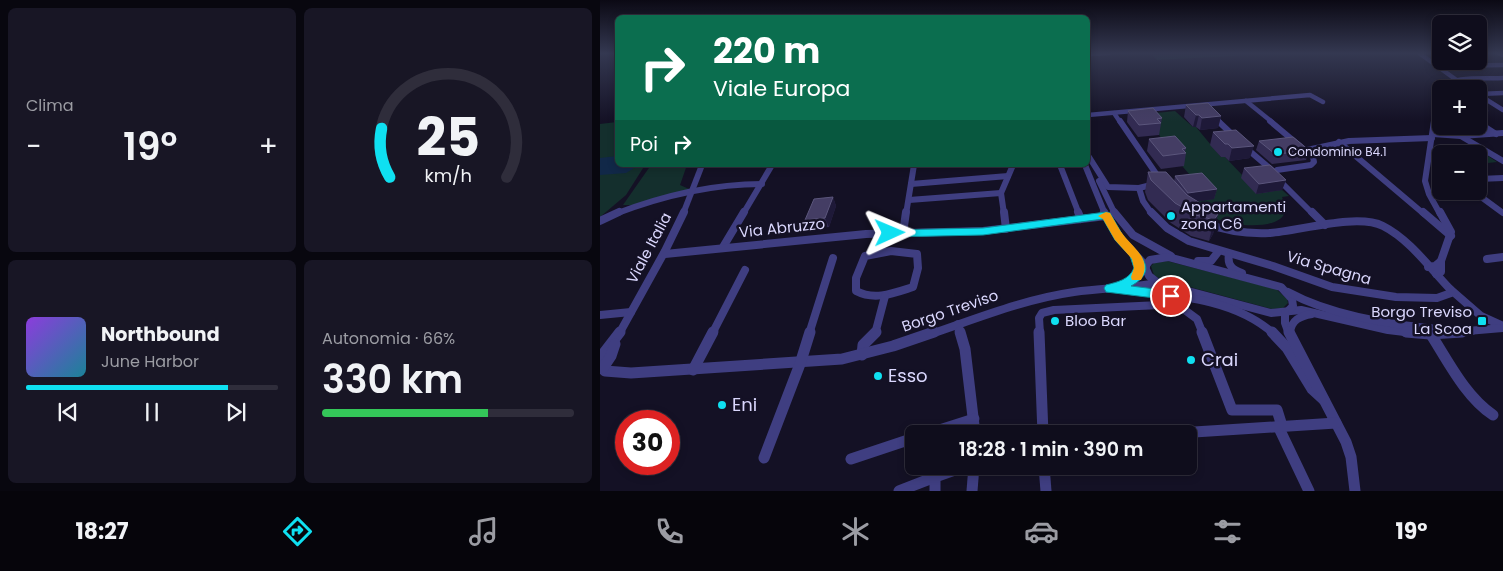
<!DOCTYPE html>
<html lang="it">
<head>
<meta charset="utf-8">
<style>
  :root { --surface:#0f0d1c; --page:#181625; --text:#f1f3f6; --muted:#9b9ca3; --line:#2f2d3b; --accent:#0fe0f1 }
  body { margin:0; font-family:Poppins,sans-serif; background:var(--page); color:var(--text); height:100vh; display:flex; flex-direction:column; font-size:19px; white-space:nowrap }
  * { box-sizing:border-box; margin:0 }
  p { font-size:16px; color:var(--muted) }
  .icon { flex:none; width:28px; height:28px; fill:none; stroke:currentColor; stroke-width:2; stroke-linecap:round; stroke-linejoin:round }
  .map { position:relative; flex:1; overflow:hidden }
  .sheet { display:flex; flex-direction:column; gap:8px; padding:8px; background:#08070f; width:600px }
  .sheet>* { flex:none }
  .hud { position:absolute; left:15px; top:15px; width:475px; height:152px; border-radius:8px; box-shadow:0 2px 8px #0003,0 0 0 1px var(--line); background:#0b6e4f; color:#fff; overflow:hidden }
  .fabs { position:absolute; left:832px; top:15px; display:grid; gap:10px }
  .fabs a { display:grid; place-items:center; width:55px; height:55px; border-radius:8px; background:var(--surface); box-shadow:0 2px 8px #0003,0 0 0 1px var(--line); font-size:25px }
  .speed { position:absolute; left:15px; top:410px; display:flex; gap:10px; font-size:25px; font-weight:700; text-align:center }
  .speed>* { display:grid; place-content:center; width:65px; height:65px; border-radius:50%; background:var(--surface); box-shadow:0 2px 8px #0003,0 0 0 1px var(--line); line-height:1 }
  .speed .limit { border:8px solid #d22; background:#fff; color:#111 }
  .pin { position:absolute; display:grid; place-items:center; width:42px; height:42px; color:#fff; margin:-21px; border:2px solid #fff; border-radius:50%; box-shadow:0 1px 5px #0007 }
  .me { position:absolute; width:55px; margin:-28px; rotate:89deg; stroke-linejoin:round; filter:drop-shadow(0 0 4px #0008) }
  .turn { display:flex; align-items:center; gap:18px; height:105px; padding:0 15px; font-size:22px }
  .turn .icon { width:65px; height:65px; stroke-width:2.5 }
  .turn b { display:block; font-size:35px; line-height:42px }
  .then { display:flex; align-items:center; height:48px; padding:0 15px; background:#0003; gap:10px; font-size:19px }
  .big { font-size:38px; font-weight:600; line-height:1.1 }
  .sheet .card { flex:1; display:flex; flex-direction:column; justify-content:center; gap:8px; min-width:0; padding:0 18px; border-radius:8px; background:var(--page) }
  .sheet .dial { align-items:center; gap:0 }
  .dial svg { height:130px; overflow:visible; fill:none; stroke:var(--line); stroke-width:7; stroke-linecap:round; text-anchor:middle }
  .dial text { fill:var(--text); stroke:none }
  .song { display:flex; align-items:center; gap:15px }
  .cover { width:60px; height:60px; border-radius:8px; background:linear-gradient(135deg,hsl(270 70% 55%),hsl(190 70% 35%)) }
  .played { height:5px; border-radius:2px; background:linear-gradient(90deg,var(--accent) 80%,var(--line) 80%) }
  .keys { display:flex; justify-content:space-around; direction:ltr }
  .heat { display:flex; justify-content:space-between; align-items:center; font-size:28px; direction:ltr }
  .charge { height:8px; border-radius:4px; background:linear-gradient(90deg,#34c759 66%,var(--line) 0) }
  .sheet .tiles { flex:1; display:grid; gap:8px; grid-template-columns:repeat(2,1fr) }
  .trip { position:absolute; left:305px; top:425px; width:292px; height:50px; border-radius:8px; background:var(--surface); box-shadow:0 2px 8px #0003,0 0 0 1px var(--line); font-weight:600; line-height:50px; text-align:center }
  .dock { display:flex; height:80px; justify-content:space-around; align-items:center; background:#06050b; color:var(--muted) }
  .dock .icon { width:35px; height:35px }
  .dock .active { color:var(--accent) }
  .dock b { font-size:22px; color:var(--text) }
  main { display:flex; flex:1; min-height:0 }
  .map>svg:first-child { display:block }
  .green { fill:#142f2d }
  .water { fill:#112848 }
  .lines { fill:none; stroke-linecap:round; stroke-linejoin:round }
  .minor-far3 { stroke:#3f3e81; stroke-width:4.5 }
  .minor-far2 { stroke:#3f3e81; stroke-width:6 }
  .minor-far1 { stroke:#3f3e81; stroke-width:8 }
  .minor { stroke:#3f3e81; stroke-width:11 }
  .wall { fill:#322b52 }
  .shaded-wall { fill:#1e1938 }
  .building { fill:#443d64; stroke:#5b567c }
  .route { fill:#0fe0f1; stroke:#0a929d }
  .slow { fill:#f59e0b }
  .poi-dot { fill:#0fe0f1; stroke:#141125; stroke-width:2 }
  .labels { text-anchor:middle; stroke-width:5; stroke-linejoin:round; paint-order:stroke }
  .far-poi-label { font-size:12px; fill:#dad7fd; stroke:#141125; text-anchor:start }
  .poi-label { font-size:15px; fill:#dad7fd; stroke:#141125; text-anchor:start }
  .street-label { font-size:15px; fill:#dad7fd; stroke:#141125 }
  .near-poi-label { font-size:18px; fill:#dad7fd; stroke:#141125; text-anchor:start }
</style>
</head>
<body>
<main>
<section class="sheet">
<div class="tiles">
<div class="card"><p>Clima</p>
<div class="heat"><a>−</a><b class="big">19°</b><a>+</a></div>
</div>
<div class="card dial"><svg viewBox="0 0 100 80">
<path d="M14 69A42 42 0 1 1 86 69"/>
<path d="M14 69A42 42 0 0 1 9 39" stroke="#0fe0f1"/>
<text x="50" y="56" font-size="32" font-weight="700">25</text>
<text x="50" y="72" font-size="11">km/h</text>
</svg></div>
<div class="card">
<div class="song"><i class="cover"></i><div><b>Northbound</b><p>June Harbor</p></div></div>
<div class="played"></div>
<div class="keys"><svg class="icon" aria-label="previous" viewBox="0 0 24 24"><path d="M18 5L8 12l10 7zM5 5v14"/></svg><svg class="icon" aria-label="pause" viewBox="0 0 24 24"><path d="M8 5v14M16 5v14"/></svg><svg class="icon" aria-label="next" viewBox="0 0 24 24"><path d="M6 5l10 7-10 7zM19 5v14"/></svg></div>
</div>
<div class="card"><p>Autonomia · 66%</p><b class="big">330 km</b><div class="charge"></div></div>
</div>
</section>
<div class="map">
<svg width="903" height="491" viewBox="0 0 903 491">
  <rect width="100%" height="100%" fill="#141125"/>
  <g class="green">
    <path d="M550,53H650L652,55L557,60Z"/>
    <path d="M575,111L593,127H596L621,157H625L645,178L656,193L682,190L689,196L682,197C700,232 639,227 622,221C609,218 598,209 587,203L613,199C588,175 563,145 547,114Z"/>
    <path d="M17,122L18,165H45L26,195L0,217V124Z"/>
    <path d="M879,150L897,162L879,164V154H841V164L836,161L838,160L834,159V153Z"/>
    <path d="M51,165H87L80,185L89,189L34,205H23Z"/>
    <path d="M567,261L676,289L687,299L688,303L683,308L672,309L560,279L554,275L551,266L554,263Z"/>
  </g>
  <path class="water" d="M17,156L18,165H39L26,173L0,175V158Z"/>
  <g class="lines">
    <g class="minor-far3">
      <path d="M819,53L869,89"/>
      <path d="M898,53L903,55"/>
      <path d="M488,54L509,53"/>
      <path d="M836,66L903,65"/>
      <path d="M879,94L903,93"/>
      <path d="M879,95L903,110"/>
      <path d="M646,101L672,122"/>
      <path d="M879,112L886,111"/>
      <path d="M514,113L520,122"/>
      <path d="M488,115L710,95L723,102"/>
      <path d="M613,116L620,122"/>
      <path d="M834,122L837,89C854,75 882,79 903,78"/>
    </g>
    <g class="minor-far2">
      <path d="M520,121L561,181"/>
      <path d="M618,121L636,138"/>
      <path d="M670,121L713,157L714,162L711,165L677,170L673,174L713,214"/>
      <path d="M834,121L825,181L829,194L840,214"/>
      <path d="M879,123L896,134"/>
      <path d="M833,134L861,136L903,133"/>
      <path d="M859,135L903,161"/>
      <path d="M739,142L824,214"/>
      <path d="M646,148L673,171"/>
      <path d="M707,150L749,141L832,138"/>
      <path d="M489,157L508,187L539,188L555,184"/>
      <path d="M460,165L479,214"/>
      <path d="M485,165L505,214"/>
      <path d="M879,179L903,178"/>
      <path d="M499,181L515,214"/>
      <path d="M311,184L408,176"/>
      <path d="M539,188L543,201L552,214"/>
      <path d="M873,191L903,213"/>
      <path d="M309,200L401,193"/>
      <path d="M15,214C62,196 112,184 162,184"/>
      <path d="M83,214L102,165"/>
      <path d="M143,214L172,165"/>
      <path d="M306,214L314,165"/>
      <path d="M404,214L401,193L413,165"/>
    </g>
    <g class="minor-far1">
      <path d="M404,212L406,229"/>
      <path d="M478,212L481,219"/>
      <path d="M504,212L516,234L546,266"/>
      <path d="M514,212L533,235L571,256"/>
      <path d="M551,212L567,228L589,241L673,266L732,287L796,297L837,298L851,293L850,289C830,268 809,239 783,226C757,213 699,231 669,233C646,234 626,231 605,223"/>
      <path d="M712,212L725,225"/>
      <path d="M823,212L851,236"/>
      <path d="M840,212L851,232L841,261"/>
      <path d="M0,221L19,212"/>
      <path d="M303,233L306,212"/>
      <path d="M123,247L144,212"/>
      <path d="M291,251L317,254L318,268L313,287C294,293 275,301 256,291V278L265,256Z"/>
      <path d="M65,254L266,234L383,231L506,216"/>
      <path d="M629,254C627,265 632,270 642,273"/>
      <path d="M887,259L903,257"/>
      <path d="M598,261H611L618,252"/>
      <path d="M545,267L549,276L558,283L671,313L701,310L788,330L821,334"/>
      <path d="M828,267L835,266L841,261V272L836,274"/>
      <path d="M522,286L536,278L550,260L568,257L681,287L692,299L693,306L687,312"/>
      <path d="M850,289L881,316L903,326"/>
      <path d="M530,291C579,296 635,299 674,334"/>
      <path d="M688,292C734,317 798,326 850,330"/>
      <path d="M685,313V323L689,334"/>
      <path d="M0,315L31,312"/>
      <path d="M358,324L361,334"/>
      <path d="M867,331L903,328"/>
      <path d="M690,333C691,320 700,316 712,314"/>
      <path d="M19,334L65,251L84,212"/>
      <path d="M112,334L145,270"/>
      <path d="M209,334L233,258"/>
      <path d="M275,334L285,296"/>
      <path d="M331,334C378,318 425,299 474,292C502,288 530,288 558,283"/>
      <path d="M440,334L439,318L442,313L454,310L560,305L582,308L597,319L603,334"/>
      <path d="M852,334L872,331"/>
    </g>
    <g class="minor">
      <path d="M360,332L365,349L375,434"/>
      <path d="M439,332L443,434"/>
      <path d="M602,332L632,410H677L682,426"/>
      <path d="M672,332L687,348L712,389L724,400"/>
      <path d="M689,332L746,442L751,457L755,491"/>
      <path d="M806,332L830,334L862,332"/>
      <path d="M830,333C848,361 865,396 893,415"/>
      <path d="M262,355L263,345L276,332"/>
      <path d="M0,358L20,332"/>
      <path d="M0,366L5,371L31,373L242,359L293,346L334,332"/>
      <path d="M3,368L11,356L15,344"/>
      <path d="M93,370L113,332"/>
      <path d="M678,426L709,491"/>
      <path d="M327,434L374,419"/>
      <path d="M563,434L736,423"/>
      <path d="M164,458L200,364L210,332"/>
      <path d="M251,459L314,438"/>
      <path d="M444,466L446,491"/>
      <path d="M299,491L335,477"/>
      <path d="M335,491V477L366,466"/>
      <path d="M372,491L374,466"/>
    </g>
  </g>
  <g class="wall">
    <path d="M586,105L621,116L618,128L600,130L596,127H593L584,117Z"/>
    <path d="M528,111L562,118L559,135L538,137L527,122Z"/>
    <path d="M613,132L650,158L629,161L625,157H621L610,145Z"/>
    <path d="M549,139L586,148L585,152L586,153L584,166L561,169L547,151Z"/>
    <path d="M659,141L710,151L706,160L672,164L656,150Z"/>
    <path d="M644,168L686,180L682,190L656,194L641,178Z"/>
    <path d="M548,172L574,182L575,176L617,189L614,199L597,201L618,214L613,234L609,241L591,236L571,223L548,200L545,192Z"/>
    <path d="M233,197L236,206L229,227L208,229L205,220Z"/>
  </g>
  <g class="shaded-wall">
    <path d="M596,115H599L596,127H593Z"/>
    <path d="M621,116L618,128L600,130L602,118Z"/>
    <path d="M654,146L650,158L629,161L632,148Z"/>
    <path d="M686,180L682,190L656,194L659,184Z"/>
    <path d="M617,189L614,199L586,203L588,193Z"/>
    <path d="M233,197L236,206L229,227L225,218Z"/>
    <path d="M618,214L613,234L609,241L614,220Z"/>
  </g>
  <g class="building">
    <path d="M608,103L621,116L602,118L599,115H596L586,105Z"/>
    <path d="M553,108L562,118L557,119L561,123L539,125L528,111Z"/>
    <path d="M636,130L654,146L632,148L628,144H625L613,132Z"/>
    <path d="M575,136L586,148L582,149L586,153L563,156L549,139Z"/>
    <path d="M693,137L710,151L675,154L659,141Z"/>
    <path d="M670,165L686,180L659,184L644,168Z"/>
    <path d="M548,172H566L587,195L618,214L614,220L596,215L575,203L551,180Z"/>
    <path d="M602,173L617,189L588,193L575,176Z"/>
    <path d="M233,197L225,218L205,220L214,199Z"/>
  </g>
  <linearGradient id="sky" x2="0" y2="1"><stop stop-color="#0b0914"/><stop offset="0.44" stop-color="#343851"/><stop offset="1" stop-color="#343851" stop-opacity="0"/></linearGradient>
  <rect width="903" height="121" fill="url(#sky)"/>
  <path class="route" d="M506,212L510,213C514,220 518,227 522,234C535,252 563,268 531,286L571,291L575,293L577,296L575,299L571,300L506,292L504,288L506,285C517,282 529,280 534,268L530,256L515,240L503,219L383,235L290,237L284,233L290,230L383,228Z"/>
  <path class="slow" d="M506,212L510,213C515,221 519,230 525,237C536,250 552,260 541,280H532L531,277L534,268L532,259L515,240L503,219L498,216Z"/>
  <g class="poi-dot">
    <circle cx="678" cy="152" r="5"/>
    <circle cx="571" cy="216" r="5"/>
    <circle cx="455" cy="321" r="5"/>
    <rect x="877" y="316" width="10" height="10" rx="2.5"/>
    <circle cx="591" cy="360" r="5"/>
    <circle cx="278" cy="376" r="5"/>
    <circle cx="122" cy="405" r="5"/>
  </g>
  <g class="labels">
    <g class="far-poi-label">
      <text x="688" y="156">Condominio B4.1</text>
    </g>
    <g class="poi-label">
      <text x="581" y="212">Appartamenti<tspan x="581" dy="17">zona C6</tspan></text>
      <text x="872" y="317" text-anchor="end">Borgo Treviso<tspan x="872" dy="17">La Scoa</tspan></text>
      <text x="465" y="326">Bloo Bar</text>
    </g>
    <g class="street-label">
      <text transform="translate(182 228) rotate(-6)" y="5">Via Abruzzo</text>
      <text transform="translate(49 248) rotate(-62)" y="5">Viale Italia</text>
      <text transform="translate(729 268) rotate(16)" y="5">Via Spagna</text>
      <text transform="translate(350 311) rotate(-19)" y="5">Borgo Treviso</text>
    </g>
    <g class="near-poi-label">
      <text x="601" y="366">Crai</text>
      <text x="288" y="382">Esso</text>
      <text x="132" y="411">Eni</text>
    </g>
  </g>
</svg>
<div class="fabs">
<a><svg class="icon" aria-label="layers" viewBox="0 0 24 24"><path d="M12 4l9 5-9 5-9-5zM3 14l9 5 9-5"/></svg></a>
<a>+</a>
<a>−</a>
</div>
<div class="speed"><div class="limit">30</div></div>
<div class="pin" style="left:571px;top:296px;background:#d93025"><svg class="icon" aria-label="arrive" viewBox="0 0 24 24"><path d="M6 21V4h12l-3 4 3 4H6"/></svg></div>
<svg class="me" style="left:290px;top:233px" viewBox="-20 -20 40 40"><path d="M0-17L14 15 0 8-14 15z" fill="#0fe0f1" stroke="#fff" stroke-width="4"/></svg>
<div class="trip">18:28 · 1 min · 390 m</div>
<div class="hud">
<div class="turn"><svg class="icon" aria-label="right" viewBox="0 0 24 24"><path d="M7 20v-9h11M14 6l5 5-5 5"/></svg><div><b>220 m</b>Viale Europa</div></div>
<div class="then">Poi<svg class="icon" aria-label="right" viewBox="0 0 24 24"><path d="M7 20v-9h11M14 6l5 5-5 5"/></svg></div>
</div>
</div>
</main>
<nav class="dock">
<b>18:27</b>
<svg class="icon active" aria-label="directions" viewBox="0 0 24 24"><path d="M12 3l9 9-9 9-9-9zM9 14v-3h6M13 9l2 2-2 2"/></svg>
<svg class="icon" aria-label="music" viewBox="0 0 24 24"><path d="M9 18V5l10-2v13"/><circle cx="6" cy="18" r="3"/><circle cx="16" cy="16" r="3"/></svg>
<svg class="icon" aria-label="phone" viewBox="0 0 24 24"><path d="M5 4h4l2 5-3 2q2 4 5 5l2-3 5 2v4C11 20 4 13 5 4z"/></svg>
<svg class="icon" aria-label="climate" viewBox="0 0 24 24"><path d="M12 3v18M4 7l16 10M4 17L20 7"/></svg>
<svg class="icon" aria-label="car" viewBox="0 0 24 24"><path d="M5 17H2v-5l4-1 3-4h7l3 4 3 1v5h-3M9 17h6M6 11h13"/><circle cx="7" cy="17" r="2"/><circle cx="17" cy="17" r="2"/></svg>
<svg class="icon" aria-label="filters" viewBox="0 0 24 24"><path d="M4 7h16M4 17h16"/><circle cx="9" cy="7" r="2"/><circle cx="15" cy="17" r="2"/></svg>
<b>19°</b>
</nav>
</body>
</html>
